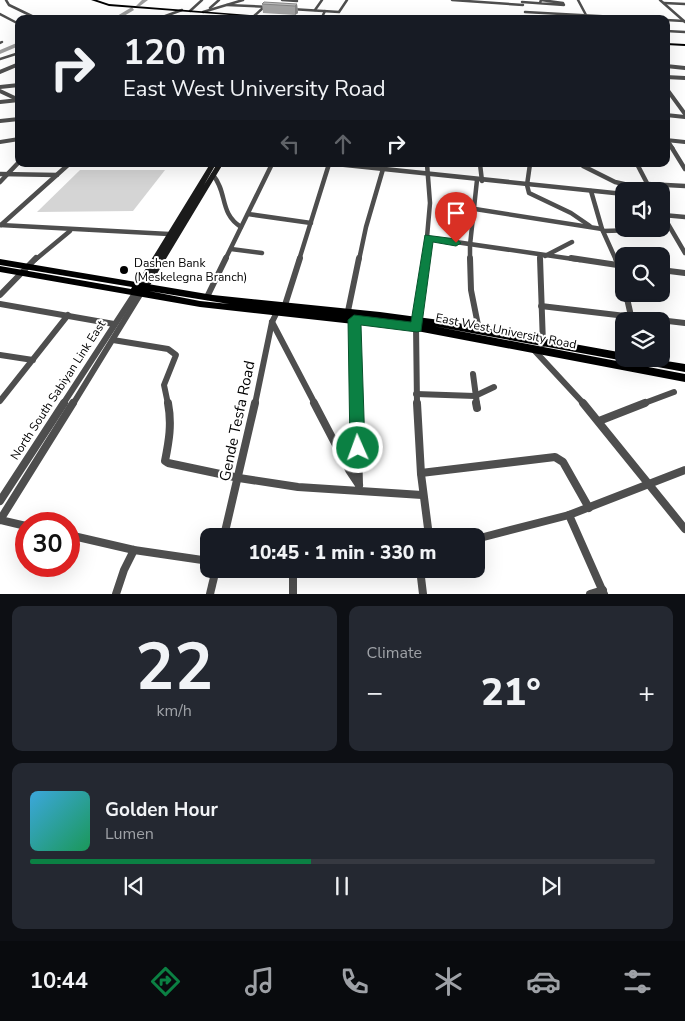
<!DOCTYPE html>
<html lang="en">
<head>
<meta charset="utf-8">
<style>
  :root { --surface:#171b24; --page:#242831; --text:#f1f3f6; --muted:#9ea1a6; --line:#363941; --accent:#0b8043 }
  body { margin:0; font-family:"Nunito Sans",sans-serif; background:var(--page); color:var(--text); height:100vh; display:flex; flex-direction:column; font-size:19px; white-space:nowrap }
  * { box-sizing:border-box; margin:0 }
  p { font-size:16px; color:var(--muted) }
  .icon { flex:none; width:28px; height:28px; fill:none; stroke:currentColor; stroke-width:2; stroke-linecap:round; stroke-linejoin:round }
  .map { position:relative; height:594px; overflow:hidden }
  .details { display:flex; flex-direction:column; gap:12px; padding:12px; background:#0d0f14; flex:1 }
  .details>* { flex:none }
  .hud { position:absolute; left:15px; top:15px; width:655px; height:152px; border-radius:10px; box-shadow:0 5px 20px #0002; background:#171b24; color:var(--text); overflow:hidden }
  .fabs { position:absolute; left:615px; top:182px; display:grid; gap:10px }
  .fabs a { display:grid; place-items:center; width:55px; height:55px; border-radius:10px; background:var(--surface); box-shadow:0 5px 20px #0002; font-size:25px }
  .speed { position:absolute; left:15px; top:512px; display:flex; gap:10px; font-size:25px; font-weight:700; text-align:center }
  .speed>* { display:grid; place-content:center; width:65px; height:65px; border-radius:50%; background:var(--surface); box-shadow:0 5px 20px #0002; line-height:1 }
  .speed .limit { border:8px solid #d22; background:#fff; color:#111 }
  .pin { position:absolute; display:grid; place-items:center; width:42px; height:42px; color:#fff; margin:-51px -21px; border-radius:50% 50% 50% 0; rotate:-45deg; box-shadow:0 0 5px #0007 }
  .pin .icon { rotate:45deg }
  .me { position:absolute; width:55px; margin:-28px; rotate:358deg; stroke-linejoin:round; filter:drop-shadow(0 0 4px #0008) }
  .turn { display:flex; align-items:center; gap:18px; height:105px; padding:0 25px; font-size:22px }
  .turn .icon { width:65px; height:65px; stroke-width:2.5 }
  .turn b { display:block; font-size:35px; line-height:42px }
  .lanes { display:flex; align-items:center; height:48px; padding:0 25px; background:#0003; justify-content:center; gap:25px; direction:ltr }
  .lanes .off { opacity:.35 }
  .big { font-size:38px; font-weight:800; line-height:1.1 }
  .details .tile { flex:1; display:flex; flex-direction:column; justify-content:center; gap:8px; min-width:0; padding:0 18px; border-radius:10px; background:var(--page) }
  .details .dial { align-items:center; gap:0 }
  .dial b { font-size:65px; line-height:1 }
  .song { display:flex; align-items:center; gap:15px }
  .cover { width:60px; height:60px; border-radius:8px; background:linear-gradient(135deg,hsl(200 70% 55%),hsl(150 70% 35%)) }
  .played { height:5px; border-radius:2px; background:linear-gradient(90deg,var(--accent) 45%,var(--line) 45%) }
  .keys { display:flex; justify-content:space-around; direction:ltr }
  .heat { display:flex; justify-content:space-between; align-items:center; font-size:28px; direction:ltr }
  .details .tiles { flex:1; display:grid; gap:12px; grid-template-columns:1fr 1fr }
  .tile:last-child { grid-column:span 2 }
  .trip { position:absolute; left:200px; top:528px; width:285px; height:50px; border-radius:10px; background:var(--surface); box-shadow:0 5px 20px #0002; font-weight:800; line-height:50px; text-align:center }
  .tabs { display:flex; height:80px; justify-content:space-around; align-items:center; background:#090b0e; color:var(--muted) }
  .tabs .icon { width:35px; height:35px }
  .tabs .selected { color:var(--accent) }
  .tabs b { font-size:22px; color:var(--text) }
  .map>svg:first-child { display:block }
  .green { fill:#d5d5d5 }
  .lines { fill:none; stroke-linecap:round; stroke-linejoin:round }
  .river { fill:#9c9c9c; fill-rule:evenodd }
  .street-far4 { stroke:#4e4e4e; stroke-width:2.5 }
  .street-far3 { stroke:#4e4e4e; stroke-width:4 }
  .street-far2 { stroke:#4e4e4e; stroke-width:4.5 }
  .street-far1 { stroke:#4e4e4e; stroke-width:6 }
  .street { stroke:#4e4e4e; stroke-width:8 }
  .secondary { fill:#1b1b1b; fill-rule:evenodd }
  .primary { fill:#000; fill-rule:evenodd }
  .wall { fill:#a3a3a3 }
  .shaded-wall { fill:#858585 }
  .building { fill:#bebebe; stroke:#858585 }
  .route { fill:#0b8043; stroke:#07532c }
  .poi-dot { fill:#000; stroke:#fff; stroke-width:2 }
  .labels { text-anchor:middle; stroke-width:4; stroke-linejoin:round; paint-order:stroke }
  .poi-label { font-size:12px; fill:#000; stroke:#fff; text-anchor:start }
  .street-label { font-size:12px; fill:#000; stroke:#fff }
  .near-street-label { font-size:15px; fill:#000; stroke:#fff }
</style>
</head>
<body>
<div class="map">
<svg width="685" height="594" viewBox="0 0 685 594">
  <rect width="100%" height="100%" fill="#fff"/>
  <path class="green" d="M80,170H165L133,211L37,212Z"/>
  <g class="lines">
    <g class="river">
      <path d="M142,0H148L140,6H136Z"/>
      <path d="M132,7L134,10L119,19H112Z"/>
      <path d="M19,42V46L0,54V50Z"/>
    </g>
    <g class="street-far4">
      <path d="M6,0L9,5L38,19"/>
      <path d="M282,0L297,1"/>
      <path d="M452,0L523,5"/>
      <path d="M578,0L586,15"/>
      <path d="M660,0L685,22"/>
      <path d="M522,2L564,5L563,3L541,0L540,3"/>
      <path d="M664,3L685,4"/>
      <path d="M227,5L270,7"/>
      <path d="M210,8L219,0"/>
      <path d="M291,9L339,12L347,0"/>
      <path d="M315,10L322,0"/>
      <path d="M190,11L202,0"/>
      <path d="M203,12L243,0"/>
      <path d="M525,12L653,19"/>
      <path d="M0,14L19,24"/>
      <path d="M253,17L264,7"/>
      <path d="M157,19L182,10"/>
      <path d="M321,19L325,11"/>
      <path d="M666,20L684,21"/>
      <path d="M666,31L685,32"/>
      <path d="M0,43L2,42"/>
      <path d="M0,59L19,53"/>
      <path d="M17,65L19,64"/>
    </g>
    <g class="street-far3">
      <path d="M666,66L685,68"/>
      <path d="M0,72L19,64"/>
      <path d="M666,77L685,78"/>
      <path d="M0,87L19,85"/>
      <path d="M666,88L685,114"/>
      <path d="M0,91L19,100"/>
      <path d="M0,102L19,100"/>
      <path d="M666,115L685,117"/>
      <path d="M0,121L19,119"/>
      <path d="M666,138L673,149"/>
      <path d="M666,140L685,142"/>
      <path d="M0,142L19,139"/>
    </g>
    <g class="street-far2">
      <path d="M672,148L685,169"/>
      <path d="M336,164L624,194"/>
      <path d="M480,164L482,181"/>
      <path d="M530,164L527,185L529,193L571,213L590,226"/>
      <path d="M637,164L649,187"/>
      <path d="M583,166L615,182L650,190"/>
      <path d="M0,174L57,175"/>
      <path d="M213,175C228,193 219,213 241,227"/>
      <path d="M0,182L19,162"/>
      <path d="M647,184L685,186"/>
      <path d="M591,191L602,229L616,260"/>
      <path d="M475,209L602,229"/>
      <path d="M661,212L685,253"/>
      <path d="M248,214L311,223"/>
      <path d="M663,215L685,217"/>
      <path d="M0,225L169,234"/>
      <path d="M1,225L69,164"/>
      <path d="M603,231L638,230"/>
      <path d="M428,238L580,260"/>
      <path d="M231,249L262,253"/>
      <path d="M540,255V260"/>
      <path d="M545,256L572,242"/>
      <path d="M35,260L70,231"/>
      <path d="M225,260L272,164"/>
      <path d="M299,260L329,164"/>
      <path d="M359,260L366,227L383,169"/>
      <path d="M425,260L430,203L427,164"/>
      <path d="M470,260V245L477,180"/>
    </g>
    <g class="street-far1">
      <path d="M470,258L471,290L479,330"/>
      <path d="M540,258L543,344"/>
      <path d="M571,258L624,266"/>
      <path d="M616,258L624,286"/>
      <path d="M661,270L685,273"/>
      <path d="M626,294L631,316"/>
      <path d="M0,295L36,258"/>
      <path d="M207,297L226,258"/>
      <path d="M0,304L114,324"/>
      <path d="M541,306L685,323"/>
      <path d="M348,311L359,258"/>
      <path d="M354,320L357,404"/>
      <path d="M272,322L315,404"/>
      <path d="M113,340L168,349L176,355L164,385L168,404"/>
      <path d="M533,349L584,404"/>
      <path d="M0,355L33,360"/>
      <path d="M473,374L477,404"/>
      <path d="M416,394L475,396L494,387"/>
      <path d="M0,401L68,315"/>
      <path d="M63,404L136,292"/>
      <path d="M73,404L141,293"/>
      <path d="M255,404L272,322L277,312L285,305L300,258"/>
      <path d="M417,404L416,325L425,258"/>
      <path d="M642,404L674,392"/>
    </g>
    <g class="street">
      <path d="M168,403C172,424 169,441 165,461L168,463L239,478L298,487L422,495"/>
      <path d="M314,403L349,470L359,485"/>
      <path d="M357,403L359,485"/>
      <path d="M417,403L421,474L429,536"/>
      <path d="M476,403L477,408"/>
      <path d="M583,403L685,529"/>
      <path d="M599,421L645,403"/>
      <path d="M421,473L555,457L563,462L589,508"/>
      <path d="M0,501L64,403"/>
      <path d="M569,515L604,594"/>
      <path d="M0,520L73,403"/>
      <path d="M0,520L26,526"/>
      <path d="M69,535L134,550L209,561"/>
      <path d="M224,536L255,403"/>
      <path d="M476,539L569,515L685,470"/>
      <path d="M244,569L271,573L316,569"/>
      <path d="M420,569L423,594"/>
      <path d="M293,572V594"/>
      <path d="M116,594L124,570L134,550"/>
      <path d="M210,594L216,569"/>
      <path d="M590,594L603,590"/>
    </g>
    <path class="secondary" d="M210,164H216L204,185L217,164H223L149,287H137L136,285L137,283Z"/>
    <g class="primary">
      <path d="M91,0H97L109,4L302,19H281L109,6Z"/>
      <path d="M666,43L685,44V46L666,45Z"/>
      <path d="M0,259L213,295L380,312L447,321L624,353V359H654L685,364V372L433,326L685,374V382L417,331L200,307L0,272V266L131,289L132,287L0,265ZM149,291L229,304L200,301Z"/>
    </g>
  </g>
  <path class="wall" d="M262,4H297L298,13L295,15L263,13Z"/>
  <path class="shaded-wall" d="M297,4L298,13L295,15V6Z"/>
  <path class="building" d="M264,2L297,4L295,6L262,4Z"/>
  <path class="route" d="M425,235L456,239L461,243L456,246L433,242L421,331L417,332L361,325L365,448L363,453L358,455L353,453L350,448L348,320L354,315L411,322Z"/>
  <circle class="poi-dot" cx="124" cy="270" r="5"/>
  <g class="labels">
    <g class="poi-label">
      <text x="134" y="267">Dashen Bank<tspan x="134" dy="14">(Meskelegna Branch)</tspan></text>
    </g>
    <g class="street-label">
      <text transform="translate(506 331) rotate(11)" y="4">East West University Road</text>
      <text transform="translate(58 390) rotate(-57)" y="4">North South Sabiyan Link East</text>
    </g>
    <g class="near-street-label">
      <text transform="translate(237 421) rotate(-78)" y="5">Gende Tesfa Road</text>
    </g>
  </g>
</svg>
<div class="fabs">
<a><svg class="icon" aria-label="sound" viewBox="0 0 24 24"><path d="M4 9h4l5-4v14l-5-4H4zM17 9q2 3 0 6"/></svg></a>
<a><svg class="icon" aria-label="search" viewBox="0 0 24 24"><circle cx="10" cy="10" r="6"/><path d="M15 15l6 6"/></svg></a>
<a><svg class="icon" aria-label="layers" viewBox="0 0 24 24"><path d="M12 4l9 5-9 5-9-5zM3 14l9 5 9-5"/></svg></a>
</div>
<div class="speed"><div class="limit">30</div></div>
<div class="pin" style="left:456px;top:243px;background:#d93025"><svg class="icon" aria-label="arrive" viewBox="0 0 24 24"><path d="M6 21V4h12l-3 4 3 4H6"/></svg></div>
<svg class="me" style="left:358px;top:448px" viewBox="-20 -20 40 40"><circle r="17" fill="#0b8043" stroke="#fff" stroke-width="3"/><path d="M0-11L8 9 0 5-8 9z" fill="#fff"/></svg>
<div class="trip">10:45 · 1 min · 330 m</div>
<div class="hud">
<div class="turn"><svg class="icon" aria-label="right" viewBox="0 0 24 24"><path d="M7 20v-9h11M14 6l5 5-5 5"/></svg><div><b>120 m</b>East West University Road</div></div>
<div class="lanes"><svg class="icon off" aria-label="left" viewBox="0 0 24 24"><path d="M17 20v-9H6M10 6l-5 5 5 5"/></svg><svg class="icon off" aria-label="ahead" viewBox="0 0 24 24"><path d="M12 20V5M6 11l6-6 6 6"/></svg><svg class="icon" aria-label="right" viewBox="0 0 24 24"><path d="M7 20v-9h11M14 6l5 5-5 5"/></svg></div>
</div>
</div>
<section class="details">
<div class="tiles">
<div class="tile dial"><b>22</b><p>km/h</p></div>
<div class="tile"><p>Climate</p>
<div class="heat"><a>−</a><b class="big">21°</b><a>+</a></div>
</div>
<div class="tile">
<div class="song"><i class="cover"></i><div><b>Golden Hour</b><p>Lumen</p></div></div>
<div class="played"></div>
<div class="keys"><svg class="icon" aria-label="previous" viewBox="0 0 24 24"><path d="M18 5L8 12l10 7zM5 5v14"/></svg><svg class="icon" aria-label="pause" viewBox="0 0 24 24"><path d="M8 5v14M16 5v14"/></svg><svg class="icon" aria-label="next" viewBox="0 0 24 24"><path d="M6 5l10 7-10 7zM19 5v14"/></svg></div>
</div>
</div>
</section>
<nav class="tabs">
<b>10:44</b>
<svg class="icon selected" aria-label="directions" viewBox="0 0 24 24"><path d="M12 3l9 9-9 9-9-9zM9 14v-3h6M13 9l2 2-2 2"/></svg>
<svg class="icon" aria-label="music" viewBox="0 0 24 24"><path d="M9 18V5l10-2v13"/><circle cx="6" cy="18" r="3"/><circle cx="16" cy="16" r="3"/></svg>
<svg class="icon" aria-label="phone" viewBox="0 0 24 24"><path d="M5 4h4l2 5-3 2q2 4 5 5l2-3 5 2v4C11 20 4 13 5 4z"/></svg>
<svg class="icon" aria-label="climate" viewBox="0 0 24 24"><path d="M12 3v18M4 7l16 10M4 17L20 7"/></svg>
<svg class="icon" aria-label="car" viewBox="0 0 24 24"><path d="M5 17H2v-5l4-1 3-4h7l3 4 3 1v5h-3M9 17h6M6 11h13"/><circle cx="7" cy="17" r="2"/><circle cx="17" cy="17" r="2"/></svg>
<svg class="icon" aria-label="filters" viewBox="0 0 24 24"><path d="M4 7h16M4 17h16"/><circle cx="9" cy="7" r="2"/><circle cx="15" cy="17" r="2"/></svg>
</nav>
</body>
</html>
